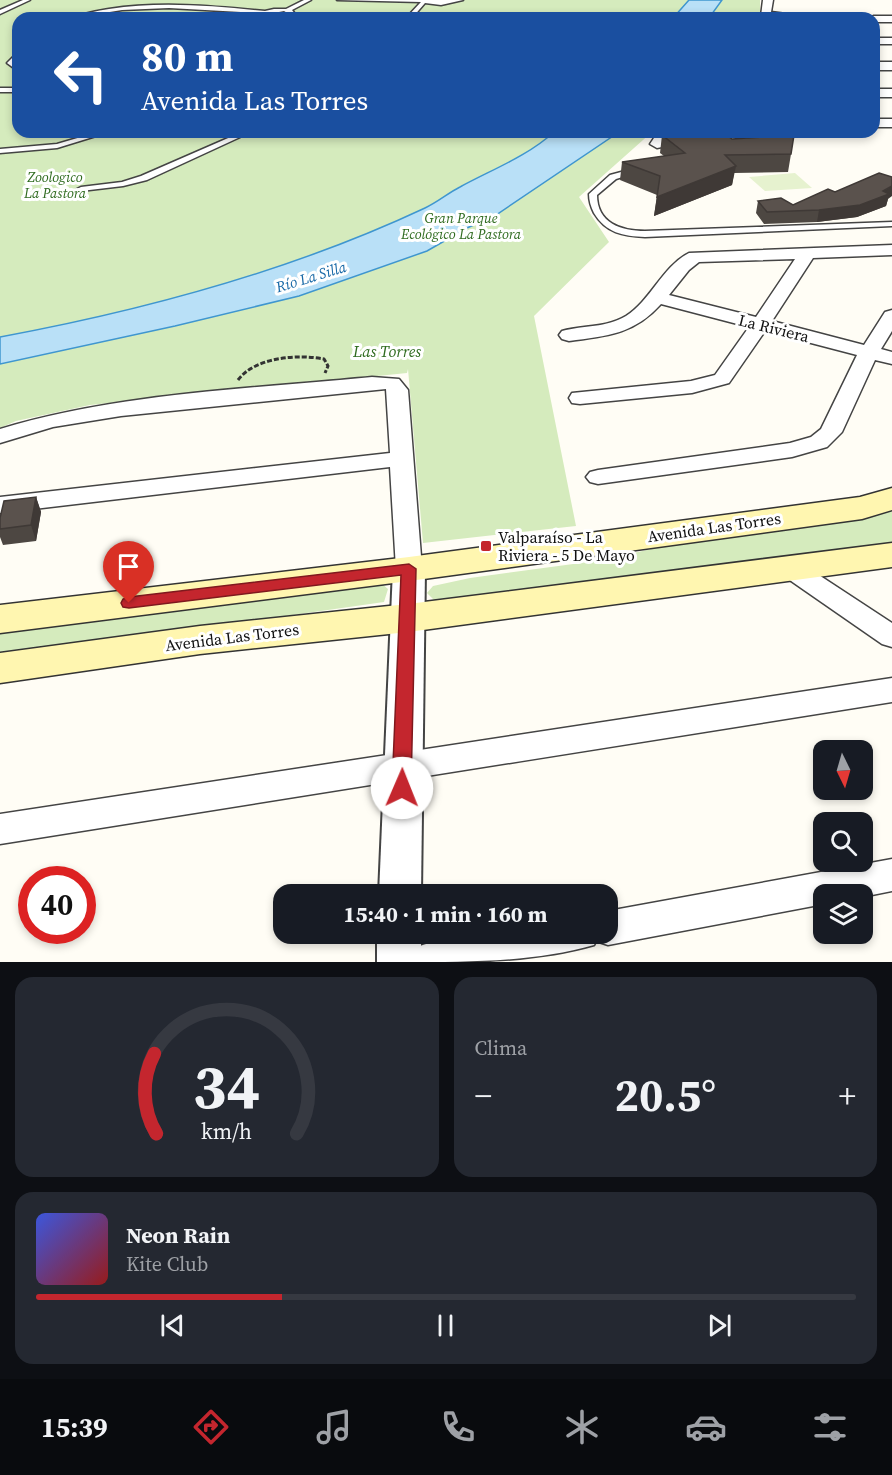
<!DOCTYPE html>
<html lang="es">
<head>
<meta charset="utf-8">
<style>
  :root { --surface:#171b24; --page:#242831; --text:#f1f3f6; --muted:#9ea1a6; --line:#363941; --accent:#c4262e }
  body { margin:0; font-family:"Source Serif 4",serif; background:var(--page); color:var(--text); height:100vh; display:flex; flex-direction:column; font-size:22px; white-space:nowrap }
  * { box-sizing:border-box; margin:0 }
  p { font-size:20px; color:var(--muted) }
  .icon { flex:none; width:33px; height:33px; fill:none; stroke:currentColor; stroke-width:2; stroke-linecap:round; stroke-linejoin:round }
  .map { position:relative; height:962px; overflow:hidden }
  .sheet { display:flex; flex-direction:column; gap:15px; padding:15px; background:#0d0f14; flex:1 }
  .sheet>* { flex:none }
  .guide { position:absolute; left:12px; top:12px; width:868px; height:126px; border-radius:18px; box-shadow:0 3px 9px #0003; background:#1a4fa0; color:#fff; overflow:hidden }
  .needle { width:39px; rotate:175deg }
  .controls { position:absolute; left:813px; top:740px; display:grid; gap:12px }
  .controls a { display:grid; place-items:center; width:60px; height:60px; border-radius:12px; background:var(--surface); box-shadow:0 3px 9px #0003; font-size:30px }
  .speed { position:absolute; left:18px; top:866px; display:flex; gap:12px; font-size:30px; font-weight:700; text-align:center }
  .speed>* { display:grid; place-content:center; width:78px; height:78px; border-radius:50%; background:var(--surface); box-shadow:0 3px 9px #0003; line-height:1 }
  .speed .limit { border:9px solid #d22; background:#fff; color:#111 }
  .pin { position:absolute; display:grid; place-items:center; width:51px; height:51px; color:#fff; margin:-62px -26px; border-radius:50% 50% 50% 0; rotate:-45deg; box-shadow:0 0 6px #0007 }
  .pin .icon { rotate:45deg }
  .me { position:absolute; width:66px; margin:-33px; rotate:1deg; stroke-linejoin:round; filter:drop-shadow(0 0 4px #0008) }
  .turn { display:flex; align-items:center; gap:21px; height:126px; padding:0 30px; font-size:27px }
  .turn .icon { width:78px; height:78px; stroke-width:2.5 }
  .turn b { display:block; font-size:42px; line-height:51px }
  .big { font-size:45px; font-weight:700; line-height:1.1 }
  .sheet .card { flex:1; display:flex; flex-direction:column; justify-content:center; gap:9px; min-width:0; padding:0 21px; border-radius:18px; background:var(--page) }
  .sheet .dial { align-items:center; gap:0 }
  .dial svg { height:156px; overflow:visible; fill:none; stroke:var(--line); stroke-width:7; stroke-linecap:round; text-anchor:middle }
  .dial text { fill:var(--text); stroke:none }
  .song { display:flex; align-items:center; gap:18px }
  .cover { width:72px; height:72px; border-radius:9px; background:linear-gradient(135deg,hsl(230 70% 55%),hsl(0 70% 35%)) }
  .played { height:6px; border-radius:3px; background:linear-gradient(90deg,var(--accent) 30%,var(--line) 30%) }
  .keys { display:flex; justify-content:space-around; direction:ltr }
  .heat { display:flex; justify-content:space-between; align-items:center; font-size:33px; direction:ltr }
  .sheet .tiles { flex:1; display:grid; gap:15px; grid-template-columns:1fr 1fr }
  .card:last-child { grid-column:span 2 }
  .trip { position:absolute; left:273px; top:884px; width:345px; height:60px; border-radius:18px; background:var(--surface); box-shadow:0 3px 9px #0003; font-weight:700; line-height:60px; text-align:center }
  .menu { display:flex; height:96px; justify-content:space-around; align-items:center; background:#090b0e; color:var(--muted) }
  .menu .icon { width:42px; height:42px }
  .menu .current { color:var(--accent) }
  .menu b { font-size:27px; color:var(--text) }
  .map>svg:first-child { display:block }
  .green { fill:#d5ebbd }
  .pitch { fill:#e6f2cf }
  .water { fill:#b9e0f7; stroke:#3f96cf; stroke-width:1.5 }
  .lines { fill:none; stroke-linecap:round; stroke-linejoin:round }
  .service-casing { stroke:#444; stroke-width:3 }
  .minor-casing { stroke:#444; stroke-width:3 }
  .tertiary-casing { stroke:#444; stroke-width:4 }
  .secondary-casing { stroke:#333; stroke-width:3 }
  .path { stroke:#333; stroke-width:3; stroke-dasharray:5 2; stroke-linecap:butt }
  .service { fill:#fff; fill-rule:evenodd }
  .minor { fill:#fff; fill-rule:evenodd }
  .tertiary { fill:#fff; fill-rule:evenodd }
  .secondary { fill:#fff6b0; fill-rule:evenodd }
  .wall { fill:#4d4742 }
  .shaded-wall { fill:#3f3936 }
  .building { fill:#5a524d; stroke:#3f3936; stroke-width:1.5 }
  .route { fill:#c4262e; stroke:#7f191e; stroke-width:1.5 }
  .poi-dot { fill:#c4262e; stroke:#fff; stroke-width:2 }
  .labels { text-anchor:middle; stroke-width:6; stroke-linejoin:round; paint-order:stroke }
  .far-park-label { font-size:14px; font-style:italic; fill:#2f6b1f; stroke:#fff }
  .far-water-label { font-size:15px; font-style:italic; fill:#1768a6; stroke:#fff }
  .street-label { font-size:16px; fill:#111; stroke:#fff }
  .park-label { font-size:16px; font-style:italic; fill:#2f6b1f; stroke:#fff }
  .poi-label { font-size:16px; fill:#111; stroke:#fff; text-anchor:start }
</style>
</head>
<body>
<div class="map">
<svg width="892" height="962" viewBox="0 0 892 962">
  <rect width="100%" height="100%" fill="#fffdf5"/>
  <g class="green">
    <path d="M0,0H760V16L783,18H18V132H652L579,197L609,242L534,316L576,526L423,543L408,369L407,373L90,405L16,421L0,428Z"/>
    <path d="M892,504V546L436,602L427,593L433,586L470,578L603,560L695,539Z"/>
    <path d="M381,583L388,589L384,602L193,629L138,640L0,652V633Z"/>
  </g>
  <path class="pitch" d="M795,173L812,188L765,191L749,177Z"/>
  <g class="water">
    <path d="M689,0H722L709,18H673Z"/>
    <path d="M554,132H619L496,215L467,228L427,251L299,296L175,326L0,364V337C146,310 291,271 425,208C438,202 448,193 460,187C491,170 528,156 554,132Z"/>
  </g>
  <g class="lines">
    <defs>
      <g id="service">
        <path d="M23,0H30L0,14V10Z"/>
        <path d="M304,0H311L292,10L295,14L293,16L321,18H274L263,14L241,12L169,8L122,10L73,18C84,13 97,11 109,9C161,1 213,6 265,11L274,9H286ZM284,11L289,14L287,16L269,14Z"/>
        <path d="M337,0H463L441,5L425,3L412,18H406L421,2Z"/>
        <path d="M18,52V58L13,63L18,66V71L7,63Z"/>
        <rect x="0" y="88" width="18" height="4"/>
        <path d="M98,132H109L57,148L0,153V149L57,144Z"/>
        <path d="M242,132H251L147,180L123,186L81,191L77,189L81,187L122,182L141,176Z"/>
        <path d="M636,168L640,170L639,172L616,179L597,195C597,223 621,231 645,231L892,222V226L645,237C623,236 606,233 594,213C591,207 589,201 589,194L610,175Z"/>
      </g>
      <g id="minor">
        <path d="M763,0H773L771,12L794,15L799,18L761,16Z"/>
        <path d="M874,16H892V22H874V18H869Z"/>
        <rect x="874" y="38" width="18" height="6"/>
        <rect x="874" y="62" width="18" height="8"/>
        <rect x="874" y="89" width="18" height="8"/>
        <rect x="874" y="119" width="18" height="8"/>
        <path d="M658,132H672L662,147L657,148L650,144Z"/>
        <path d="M892,245V255L813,258L772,321L864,345L885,312L892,310V331L881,349L892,352V364L875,360L842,432L827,447L792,457L598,484L590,482L586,477L590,472L598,470L790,443L811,437L821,429L857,355L765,331L729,383L692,393L580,404L572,403L569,398L572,393L691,381L715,375L749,327L661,304C634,334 608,336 569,341L562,339L559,335L562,331C584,325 606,328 626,316C651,300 663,266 689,253ZM795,259L756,317L669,295L689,270L699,262Z"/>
        <path d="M372,377L399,379L408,390L422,569L418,575L409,578L400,575L396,569L390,467L0,513V497L390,453L386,389L121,416L53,427L0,443V429C119,393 249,389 372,377Z"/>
        <path d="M790,559L799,562L892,623V647L882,644L781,574L777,568L781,562Z"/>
        <path d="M892,678V702L0,844V814Z"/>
        <path d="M892,859V891L862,897V894H824V904L608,945L596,941L594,945C535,962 468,962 406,962L412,949C472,925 544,933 608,933V911Z"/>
      </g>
      <g id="tertiary">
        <path d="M409,558L420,561L425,569L421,894H379L393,569L398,561Z"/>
        <rect x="377" y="933" width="44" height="29"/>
      </g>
      <g id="secondary">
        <path d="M892,488V510L862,519L409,581L0,633V605L409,557L860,497Z"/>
        <path d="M892,543V567L408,632L200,654L0,683V653L200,626L408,604Z"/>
      </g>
    </defs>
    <use href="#service" class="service-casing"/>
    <use href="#minor" class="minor-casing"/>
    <use href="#tertiary" class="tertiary-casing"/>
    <use href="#secondary" class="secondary-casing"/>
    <path class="path" d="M238,380C255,357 298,354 324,359L328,366L325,373"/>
    <use href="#service" class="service"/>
    <use href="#minor" class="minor"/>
    <use href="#tertiary" class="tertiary"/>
    <use href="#secondary" class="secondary"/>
  </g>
  <g class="wall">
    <path d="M662,135L705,136L732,139L791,154L788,172L734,173L732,185L654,216L657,195L620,180L622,162L664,156L660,153Z"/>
    <path d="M835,192L888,199L886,206L857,217L817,222L764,224L756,213L758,201L793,205Z"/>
    <path d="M36,497L41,512L36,541L3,545L0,537V518Z"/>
  </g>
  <g class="shaded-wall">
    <path d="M736,166L732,185L654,216L657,197Z"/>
    <path d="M892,186V196L888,199L886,206L857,217L817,222L819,210L883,191Z"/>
    <path d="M36,497L41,512L36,541L31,525Z"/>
  </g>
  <g class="building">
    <path d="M697,132H702L705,136L725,134L732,139L794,135L791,154L725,155L736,166L657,197L660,176L622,162L685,153L662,135Z"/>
    <path d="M879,173L892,177V186L883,191L889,194L860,205L819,210L767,212L758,201L781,198L793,205L828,189L835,192Z"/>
    <path d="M36,497L31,525L0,529V518L4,501Z"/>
  </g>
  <path class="route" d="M409,564L416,569L411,788L408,793L402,796L395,793L392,788L401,575L129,608L123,607L121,603L123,599L129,597Z"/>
  <rect class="poi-dot" x="480" y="540" width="12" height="12" rx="3"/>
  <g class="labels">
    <g class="far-park-label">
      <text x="55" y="182">Zoologico<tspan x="55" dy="16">La Pastora</tspan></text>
      <text x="461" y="223">Gran Parque<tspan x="461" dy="16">Ecológico La Pastora</tspan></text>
    </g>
    <g class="far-water-label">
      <text transform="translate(311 277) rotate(-17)" y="5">Río La Silla</text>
    </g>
    <g class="street-label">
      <text transform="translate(774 328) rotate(14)" y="6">La Riviera</text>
      <text transform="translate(714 527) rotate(-8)" y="6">Avenida Las Torres</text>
      <text transform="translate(232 637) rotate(-7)" y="6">Avenida Las Torres</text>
    </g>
    <g class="park-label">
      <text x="387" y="357">Las Torres</text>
    </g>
    <g class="poi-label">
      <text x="498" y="543">Valparaíso - La<tspan x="498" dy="18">Riviera - 5 De Mayo</tspan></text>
    </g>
  </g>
</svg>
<div class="controls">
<a><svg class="needle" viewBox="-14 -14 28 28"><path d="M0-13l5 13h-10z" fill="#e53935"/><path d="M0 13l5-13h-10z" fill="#9ea1a6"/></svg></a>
<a><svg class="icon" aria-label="search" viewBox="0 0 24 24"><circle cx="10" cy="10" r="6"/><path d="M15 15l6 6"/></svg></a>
<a><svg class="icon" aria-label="layers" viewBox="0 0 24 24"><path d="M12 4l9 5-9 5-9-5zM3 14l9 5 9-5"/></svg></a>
</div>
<div class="speed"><div class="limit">40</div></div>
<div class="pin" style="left:129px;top:603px;background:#d93025"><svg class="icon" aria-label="arrive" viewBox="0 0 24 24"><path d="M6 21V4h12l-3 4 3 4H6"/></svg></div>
<svg class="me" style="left:402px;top:788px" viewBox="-20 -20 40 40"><circle r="19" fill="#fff"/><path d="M0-13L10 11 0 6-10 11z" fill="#c4262e"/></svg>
<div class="trip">15:40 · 1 min · 160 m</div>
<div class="guide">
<div class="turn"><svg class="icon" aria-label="left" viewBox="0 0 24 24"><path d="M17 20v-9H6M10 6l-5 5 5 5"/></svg><div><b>80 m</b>Avenida Las Torres</div></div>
</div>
</div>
<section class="sheet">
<div class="tiles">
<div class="card dial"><svg viewBox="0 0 100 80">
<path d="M14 69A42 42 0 1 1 86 69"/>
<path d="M14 69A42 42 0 0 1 13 28" stroke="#c4262e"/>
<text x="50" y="56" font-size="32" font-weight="700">34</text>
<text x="50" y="72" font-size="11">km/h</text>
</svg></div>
<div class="card"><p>Clima</p>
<div class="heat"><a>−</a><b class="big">20.5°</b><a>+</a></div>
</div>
<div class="card">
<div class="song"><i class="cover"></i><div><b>Neon Rain</b><p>Kite Club</p></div></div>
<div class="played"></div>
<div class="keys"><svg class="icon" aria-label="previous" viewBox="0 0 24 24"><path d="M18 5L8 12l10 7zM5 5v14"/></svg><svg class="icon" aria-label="pause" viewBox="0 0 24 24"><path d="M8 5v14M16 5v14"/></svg><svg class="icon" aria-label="next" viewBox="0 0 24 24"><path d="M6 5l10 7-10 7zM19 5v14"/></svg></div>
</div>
</div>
</section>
<nav class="menu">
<b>15:39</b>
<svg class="icon current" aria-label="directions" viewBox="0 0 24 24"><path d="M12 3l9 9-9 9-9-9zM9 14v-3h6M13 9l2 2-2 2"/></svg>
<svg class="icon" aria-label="music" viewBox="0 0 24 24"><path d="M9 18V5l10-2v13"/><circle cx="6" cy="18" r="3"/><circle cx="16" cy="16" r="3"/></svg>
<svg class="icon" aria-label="phone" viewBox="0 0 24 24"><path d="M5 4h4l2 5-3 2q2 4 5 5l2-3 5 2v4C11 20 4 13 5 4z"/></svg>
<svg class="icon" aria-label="climate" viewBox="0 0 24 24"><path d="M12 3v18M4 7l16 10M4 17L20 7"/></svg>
<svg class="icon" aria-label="car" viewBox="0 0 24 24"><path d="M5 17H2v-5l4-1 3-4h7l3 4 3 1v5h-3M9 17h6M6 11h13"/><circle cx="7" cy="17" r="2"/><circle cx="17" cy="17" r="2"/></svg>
<svg class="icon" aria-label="filters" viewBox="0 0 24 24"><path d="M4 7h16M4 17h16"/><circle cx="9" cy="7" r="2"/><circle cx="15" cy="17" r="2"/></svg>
</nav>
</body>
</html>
